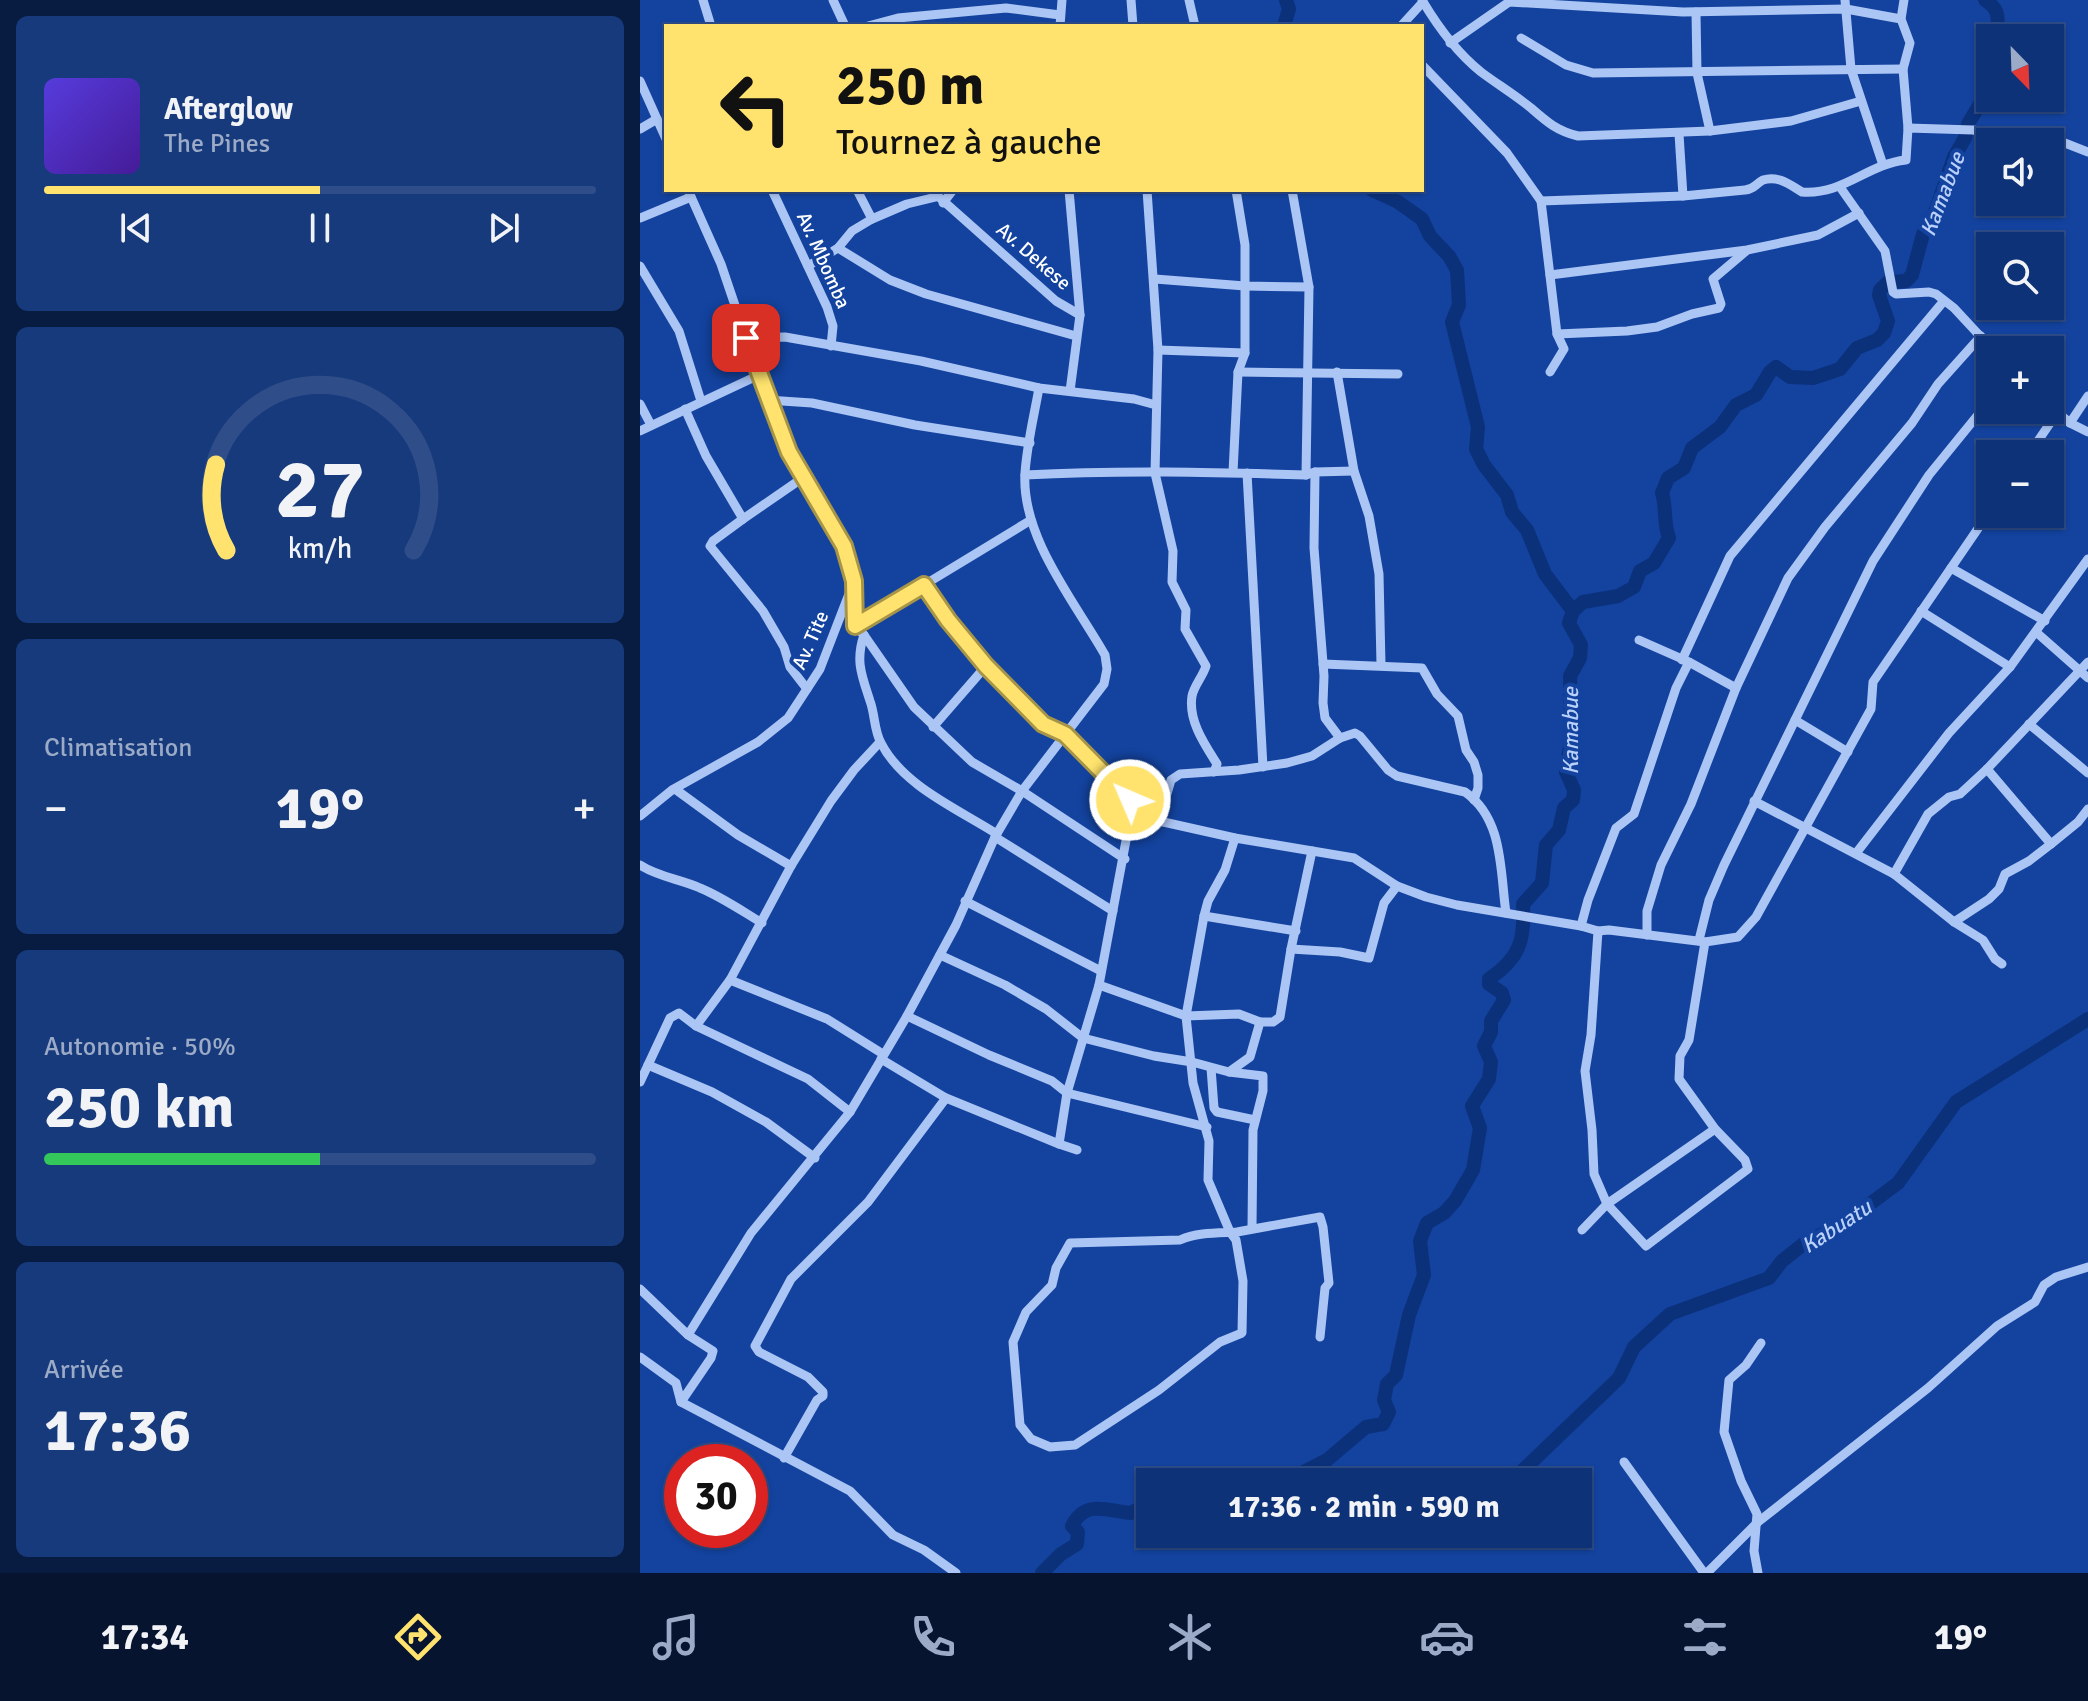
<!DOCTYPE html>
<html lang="fr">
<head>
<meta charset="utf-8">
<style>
  :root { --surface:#0e3277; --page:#173a7c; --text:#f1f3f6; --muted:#9baac6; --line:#2e4d89; --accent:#ffe36e }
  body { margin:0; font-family:Signika,sans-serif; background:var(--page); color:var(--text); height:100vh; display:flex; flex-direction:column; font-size:30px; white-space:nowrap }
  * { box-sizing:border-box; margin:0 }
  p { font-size:26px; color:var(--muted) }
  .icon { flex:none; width:44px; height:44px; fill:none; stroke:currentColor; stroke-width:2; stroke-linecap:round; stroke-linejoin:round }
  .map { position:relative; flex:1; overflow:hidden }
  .details { display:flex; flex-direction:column; gap:16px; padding:16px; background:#081c41; width:640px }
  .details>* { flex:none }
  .top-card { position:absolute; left:24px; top:24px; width:760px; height:168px; border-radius:0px; box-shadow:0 2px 6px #0004,0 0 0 2px var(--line); background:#ffe36e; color:#111; overflow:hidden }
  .needle { width:52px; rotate:157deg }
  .fabs { position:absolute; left:1336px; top:24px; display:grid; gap:16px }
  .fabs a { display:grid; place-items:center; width:88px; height:88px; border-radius:0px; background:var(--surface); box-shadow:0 2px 6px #0004,0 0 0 2px var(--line); font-size:40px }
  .speed { position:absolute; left:24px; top:1444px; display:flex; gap:16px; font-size:40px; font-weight:700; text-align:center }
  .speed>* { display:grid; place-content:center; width:104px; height:104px; border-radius:50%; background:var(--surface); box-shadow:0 2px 6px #0004,0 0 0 2px var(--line); line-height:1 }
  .speed .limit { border:12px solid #d22; background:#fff; color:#111 }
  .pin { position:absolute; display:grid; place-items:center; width:68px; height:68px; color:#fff; margin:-34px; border-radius:16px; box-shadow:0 4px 12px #0006 }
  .me { position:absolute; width:88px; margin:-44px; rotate:315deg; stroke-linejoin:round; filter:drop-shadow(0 0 6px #0008) }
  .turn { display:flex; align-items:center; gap:28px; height:168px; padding:0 40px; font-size:36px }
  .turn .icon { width:104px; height:104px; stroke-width:2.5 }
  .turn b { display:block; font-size:56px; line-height:68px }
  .big { font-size:60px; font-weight:800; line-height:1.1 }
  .details .tile { flex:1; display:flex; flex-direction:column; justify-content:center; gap:12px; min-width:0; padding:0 28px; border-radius:12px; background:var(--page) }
  .details .dial { align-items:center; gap:0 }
  .dial svg { height:208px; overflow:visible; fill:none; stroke:var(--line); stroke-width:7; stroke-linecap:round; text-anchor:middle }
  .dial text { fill:var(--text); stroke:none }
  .song { display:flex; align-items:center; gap:24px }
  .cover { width:96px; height:96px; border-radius:12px; background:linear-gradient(135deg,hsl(250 70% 55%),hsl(260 70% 35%)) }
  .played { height:8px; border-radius:4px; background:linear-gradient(90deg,var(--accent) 50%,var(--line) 50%) }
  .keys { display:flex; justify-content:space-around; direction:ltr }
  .heat { display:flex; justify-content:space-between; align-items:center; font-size:44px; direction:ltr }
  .charge { height:12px; border-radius:6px; background:linear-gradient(90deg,#34c759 50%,var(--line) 0) }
  .trip { position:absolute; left:496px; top:1468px; width:456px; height:80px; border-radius:0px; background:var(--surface); box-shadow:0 2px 6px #0004,0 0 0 2px var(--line); font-weight:800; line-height:80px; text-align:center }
  .dock { display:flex; height:128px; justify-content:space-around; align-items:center; background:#061430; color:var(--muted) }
  .dock .icon { width:56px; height:56px }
  .dock .current { color:var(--accent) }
  .dock b { font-size:36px; color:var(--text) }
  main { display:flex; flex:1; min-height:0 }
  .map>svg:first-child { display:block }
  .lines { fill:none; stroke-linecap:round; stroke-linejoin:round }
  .river { stroke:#0c317b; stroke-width:14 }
  .minor { stroke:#abc5f4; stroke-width:9 }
  .route-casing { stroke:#a69448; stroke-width:20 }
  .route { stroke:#ffe36e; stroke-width:14 }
  .labels { text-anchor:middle; stroke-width:8; stroke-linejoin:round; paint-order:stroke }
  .street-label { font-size:20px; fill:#fff; stroke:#13439f }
  .water-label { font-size:22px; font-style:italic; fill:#b8d0fa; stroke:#13439f }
</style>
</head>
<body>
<main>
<section class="details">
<div class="tile">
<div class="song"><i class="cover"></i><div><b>Afterglow</b><p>The Pines</p></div></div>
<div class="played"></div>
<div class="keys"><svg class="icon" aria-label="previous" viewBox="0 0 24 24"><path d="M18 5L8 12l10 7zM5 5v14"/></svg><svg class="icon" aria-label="pause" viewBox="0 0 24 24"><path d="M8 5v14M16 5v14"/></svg><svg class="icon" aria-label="next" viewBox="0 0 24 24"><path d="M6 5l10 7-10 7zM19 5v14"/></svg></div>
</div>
<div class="tile dial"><svg viewBox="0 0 100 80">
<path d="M14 69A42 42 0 1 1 86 69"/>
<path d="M14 69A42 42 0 0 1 10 36" stroke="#ffe36e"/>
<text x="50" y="56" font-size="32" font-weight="700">27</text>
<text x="50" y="72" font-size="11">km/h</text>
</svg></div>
<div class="tile"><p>Climatisation</p>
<div class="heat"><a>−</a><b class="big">19°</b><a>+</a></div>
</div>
<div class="tile"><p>Autonomie · 50%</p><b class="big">250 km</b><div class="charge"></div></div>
<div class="tile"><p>Arrivée</p><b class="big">17:36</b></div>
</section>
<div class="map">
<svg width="1448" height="1573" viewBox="0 0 1448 1573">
  <rect width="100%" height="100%" fill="#13439f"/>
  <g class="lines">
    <g class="river">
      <path d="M1345,0C1366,13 1352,24 1362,38"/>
      <path d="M644,26L649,9L646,0"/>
      <path d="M732,190L758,202L782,219L790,236L809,256L817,270L819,305L812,322L838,427L836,449L844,465L867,495L872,512L887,530L905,574L933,611"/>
      <path d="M534,1482L546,1477L554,1479L555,1482"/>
      <path d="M644,1482L687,1460L726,1427L743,1424L749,1412L744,1400L747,1384L756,1375L769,1315L784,1275L780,1241L787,1223L804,1213L815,1201L833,1170L840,1128L832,1106L849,1079L851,1062L844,1046L851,1032V1021L864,1000L862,993L849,984V979C880,958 885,940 883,904L902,883L906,845L919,830L924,808L933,800L934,790L926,772L931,739L930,676L940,658L941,645L929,623L933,611L943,602L978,596L994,587L1000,571L1014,563L1029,538C1023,522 1027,509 1022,493L1028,478L1044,468L1052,448L1080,427L1096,405L1116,395L1130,372L1136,367L1150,377L1173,378L1200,369L1217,348L1237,340L1244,333L1248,321L1239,295L1240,290L1248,282L1266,281L1272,275L1283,234L1291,224L1314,157L1325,138L1328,124L1350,87"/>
      <path d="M866,1482L878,1475L979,1378L994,1347L1030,1314L1129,1278L1142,1261L1166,1242L1203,1224L1258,1183L1316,1102L1448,1019"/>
      <path d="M688,1534L690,1537L698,1538L705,1534"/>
      <path d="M402,1573L421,1554L437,1544L438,1532L432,1526C445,1499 468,1511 491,1513L505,1505L510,1496"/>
    </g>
    <g class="minor">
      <path d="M63,0L71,26"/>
      <path d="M193,0L205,26"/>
      <path d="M491,0L493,26"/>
      <path d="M549,0L555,26"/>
      <path d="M782,0C798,27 816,52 841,72C857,84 875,95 891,108C907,122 917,131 938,136L1070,131L1151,121L1221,101"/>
      <path d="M1205,0L1211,69L1243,165"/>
      <path d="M1264,0L1261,19L1270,43L1263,69L1268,128"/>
      <path d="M1056,12L1057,73L1070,131"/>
      <path d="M228,26L258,18L366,8L420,15"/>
      <path d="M420,26L422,0"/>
      <path d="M761,26L783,2"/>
      <path d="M881,38L926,65L953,73L1263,69"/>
      <path d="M810,43L869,2L1043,12L1206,9L1261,19"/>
      <path d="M782,65L867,153L901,201L917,334L924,349L910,372"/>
      <path d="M0,81L26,139"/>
      <path d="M0,129L17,119"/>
      <path d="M1039,134L1043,196"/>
      <path d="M1200,187L1245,251L1253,292L1256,294L1289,292L1296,294L1314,308L1353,350"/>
      <path d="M132,190L187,307L193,326L191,346"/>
      <path d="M217,190L232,219"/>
      <path d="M291,190L416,301L440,315"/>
      <path d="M429,190L440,315L430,391"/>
      <path d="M507,190L518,350L515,473L533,551L532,582L546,610L545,629L566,666C563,676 554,686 552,696C548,721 565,745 577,764L574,772"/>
      <path d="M652,190L669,287L666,475"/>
      <path d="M901,201L1043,196L1105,190C1115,189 1115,184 1123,180C1138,175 1150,185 1162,192C1204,195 1227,164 1266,160L1268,128L1333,130L1375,138L1382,135L1407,136L1448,152"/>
      <path d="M303,203L313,190"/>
      <path d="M0,218L51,197"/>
      <path d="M198,248L250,280L286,294L436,336"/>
      <path d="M0,266L39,331L61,401"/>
      <path d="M168,266L198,248L212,231L232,219L267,204L296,197"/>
      <path d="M910,275L1107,250L1178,235L1219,213"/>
      <path d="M515,279L605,286L669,287"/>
      <path d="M917,334L987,331L1017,327L1052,314L1079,308L1081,304L1073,279L1106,251"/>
      <path d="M106,338L145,337L281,361L399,388L494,399L516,405"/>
      <path d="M518,350L605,353"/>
      <path d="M598,372L758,374"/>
      <path d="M697,372L714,471L729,516L739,574L741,665"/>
      <path d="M1448,396L1430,423L1448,432"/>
      <path d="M127,400L172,403L275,425L390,443"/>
      <path d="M0,404L11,425"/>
      <path d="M1410,406L1430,423"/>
      <path d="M45,409L66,456L103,519L164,477"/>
      <path d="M0,431L119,375"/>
      <path d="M1389,454L1417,413"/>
      <path d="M593,472L598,372L605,353V245L596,190"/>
      <path d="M675,472L674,548L684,676L683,703L685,718L700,738L715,733L720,736L748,770L757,776L825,792C864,819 860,872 866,913"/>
      <path d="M607,473L623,767"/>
      <path d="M385,475C478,470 572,472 666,475L675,472L714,471"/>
      <path d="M103,519L73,541L70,546L123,611L144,647L150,667L167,689"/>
      <path d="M1311,568L1405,621"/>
      <path d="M284,585L391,520"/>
      <path d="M215,588V626L224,635C215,661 222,676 230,701C235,714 234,731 241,743C263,786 318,809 357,834"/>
      <path d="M1281,611L1370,667"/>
      <path d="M215,626L284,585L308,620L346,666L403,724L425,734L493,803L459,985L427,1093L419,1144L437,1150"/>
      <path d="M1396,632L1448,678"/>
      <path d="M224,635L274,707L332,762L382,791L485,859"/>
      <path d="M999,640L1049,662L1096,688"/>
      <path d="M1042,660L1090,556L1303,302"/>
      <path d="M683,664L782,668L797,694L818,716L826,750L834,762L838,775V788L834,800"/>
      <path d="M1155,720L1208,752"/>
      <path d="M1389,724L1448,773"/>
      <path d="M293,727L346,666"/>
      <path d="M1347,769L1411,844"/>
      <path d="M35,789L98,835L151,866"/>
      <path d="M1114,801L1254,874L1314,922L1343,940L1355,959L1362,964"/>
      <path d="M0,816L32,790L118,742L148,718L180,669L214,581L204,546L149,452L127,400L81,264L48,190"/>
      <path d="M519,821L531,780L540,774L599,770L647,763L672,756L700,738"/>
      <path d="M491,822L519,821L595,838L714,858L757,886L786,897L817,905L941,926L958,931L969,930L1065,942L1098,937L1116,917L1231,709L1233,682L1350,511"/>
      <path d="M355,837L473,911"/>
      <path d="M595,838L585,870L568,901L564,916L546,1016L553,1083L569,1141L568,1180L590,1232L596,1240L603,1281L602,1333L580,1342L519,1390L435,1445L410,1447L391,1439L380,1425L373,1342L386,1312L412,1285L416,1268L430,1243L540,1240C557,1232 579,1233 597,1232L680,1217L683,1227L689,1283L685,1288L680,1337"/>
      <path d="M1217,852L1309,733L1370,667L1448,559"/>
      <path d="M0,865C18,877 40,879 60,888C82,897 102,911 122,923"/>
      <path d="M1254,874L1288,814L1309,797L1320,794L1347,769L1448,662"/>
      <path d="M325,901L461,971"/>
      <path d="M564,916L656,931"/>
      <path d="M1314,922L1349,899L1359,889L1365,874L1389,861L1411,844L1438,822L1448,809"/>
      <path d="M941,926L948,900L976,828L994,814L1036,688L1049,662"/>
      <path d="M958,931L951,1035L945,1071L952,1130L954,1174L967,1204L1006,1246L1108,1169L1105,1160L1075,1129L1039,1079L1040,1056L1049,1040L1065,942"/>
      <path d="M1007,935V911L1021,865L1051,804L1096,688L1148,578L1185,527L1272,423L1298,384L1341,336"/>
      <path d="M1059,940L1069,900L1084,865L1233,561L1289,475L1350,400"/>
      <path d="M651,949L700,952L729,958L744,903L757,886"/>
      <path d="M300,955L365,985L406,1009L443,1038L514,1056L552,1062L589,1072L623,1076V1091L613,1130L612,1228"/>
      <path d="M90,980L187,1019L243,1054"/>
      <path d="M459,985L546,1016L599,1014L620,1022"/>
      <path d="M267,1016L349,1055L412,1081L427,1093L567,1127"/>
      <path d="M56,1026L90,980L151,866L191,801L214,770L240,742"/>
      <path d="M241,1059L306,1098L419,1144"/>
      <path d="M8,1065L72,1092L126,1122L175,1158"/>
      <path d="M571,1068L574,1108L577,1112L615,1120"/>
      <path d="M589,1072L610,1057L620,1022H633L640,1017L651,949L672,851"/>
      <path d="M0,1082L30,1018L39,1013L56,1026L168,1079L210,1112"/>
      <path d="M942,1230L967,1204L1075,1129"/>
      <path d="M0,1289L48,1335L73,1351L71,1358L41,1402"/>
      <path d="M48,1335L111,1233L210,1112L267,1016L316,925L355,837L382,791L464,684L467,669L465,655C435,602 381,537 385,473C387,444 394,416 399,388"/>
      <path d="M0,1357L36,1383L41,1402L210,1491L253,1535L284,1550L316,1573"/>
      <path d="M144,1458L177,1400L183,1396V1392L168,1377L119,1352L115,1346L151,1279L228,1202L306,1098"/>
      <path d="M984,1462L1064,1573"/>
      <path d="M1067,1573L1118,1522L1288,1388L1357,1326L1395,1302L1404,1285L1416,1277L1448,1267"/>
      <path d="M1118,1573L1114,1551L1117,1514L1101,1481L1084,1432L1089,1380L1106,1365L1121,1343"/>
    </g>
  </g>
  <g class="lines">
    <defs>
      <path id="route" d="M106,338L149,452L204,546L214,581L215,626L284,585L308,620L346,666L403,724L425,734L490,800"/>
    </defs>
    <use href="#route" class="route-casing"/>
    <use href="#route" class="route"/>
  </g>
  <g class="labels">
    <g class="street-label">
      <text transform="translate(394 256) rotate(41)" y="7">Av. Dekese</text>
      <text transform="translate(184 260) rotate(66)" y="7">Av. Mbomba</text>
      <text transform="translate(170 640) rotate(-66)" y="7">Av. Tite</text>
    </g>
    <g class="water-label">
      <text transform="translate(1302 194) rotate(-69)" y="8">Kamabue</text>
      <text transform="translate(930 731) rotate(-90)" y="8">Kamabue</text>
      <text transform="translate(1196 1226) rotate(-33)" y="8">Kabuatu</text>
    </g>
  </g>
</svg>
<div class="fabs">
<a><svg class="needle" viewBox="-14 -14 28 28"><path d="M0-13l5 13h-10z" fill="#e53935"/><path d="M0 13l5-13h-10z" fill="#9baac6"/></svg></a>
<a><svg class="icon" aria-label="sound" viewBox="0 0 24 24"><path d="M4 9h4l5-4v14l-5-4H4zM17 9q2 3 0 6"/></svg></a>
<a><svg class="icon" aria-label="search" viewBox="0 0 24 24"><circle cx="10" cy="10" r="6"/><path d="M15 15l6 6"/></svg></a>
<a>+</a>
<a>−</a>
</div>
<div class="speed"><div class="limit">30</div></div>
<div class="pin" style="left:106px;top:338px;background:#d93025"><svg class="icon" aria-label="arrive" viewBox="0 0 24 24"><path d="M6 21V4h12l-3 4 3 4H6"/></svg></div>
<svg class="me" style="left:490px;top:800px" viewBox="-20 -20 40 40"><circle r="17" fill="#ffe36e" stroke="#fff" stroke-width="3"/><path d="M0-11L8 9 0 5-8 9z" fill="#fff"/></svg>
<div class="trip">17:36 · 2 min · 590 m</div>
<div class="top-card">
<div class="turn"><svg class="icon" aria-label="left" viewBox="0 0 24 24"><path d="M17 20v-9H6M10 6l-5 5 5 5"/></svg><div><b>250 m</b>Tournez à gauche</div></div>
</div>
</div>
</main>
<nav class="dock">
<b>17:34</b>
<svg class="icon current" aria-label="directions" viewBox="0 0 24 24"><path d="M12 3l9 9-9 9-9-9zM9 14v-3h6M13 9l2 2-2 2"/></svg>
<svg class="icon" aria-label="music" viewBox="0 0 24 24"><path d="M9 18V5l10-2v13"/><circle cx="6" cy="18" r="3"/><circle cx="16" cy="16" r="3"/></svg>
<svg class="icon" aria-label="phone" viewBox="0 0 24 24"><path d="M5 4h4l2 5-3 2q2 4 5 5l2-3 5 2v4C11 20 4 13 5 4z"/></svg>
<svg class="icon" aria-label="climate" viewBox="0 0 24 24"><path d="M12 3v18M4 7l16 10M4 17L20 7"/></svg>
<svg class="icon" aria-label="car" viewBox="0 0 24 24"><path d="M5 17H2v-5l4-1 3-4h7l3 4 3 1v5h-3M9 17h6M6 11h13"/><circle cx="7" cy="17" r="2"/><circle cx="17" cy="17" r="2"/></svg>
<svg class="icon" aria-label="filters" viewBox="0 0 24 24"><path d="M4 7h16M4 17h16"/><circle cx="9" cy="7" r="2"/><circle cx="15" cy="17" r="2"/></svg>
<b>19°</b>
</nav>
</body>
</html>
